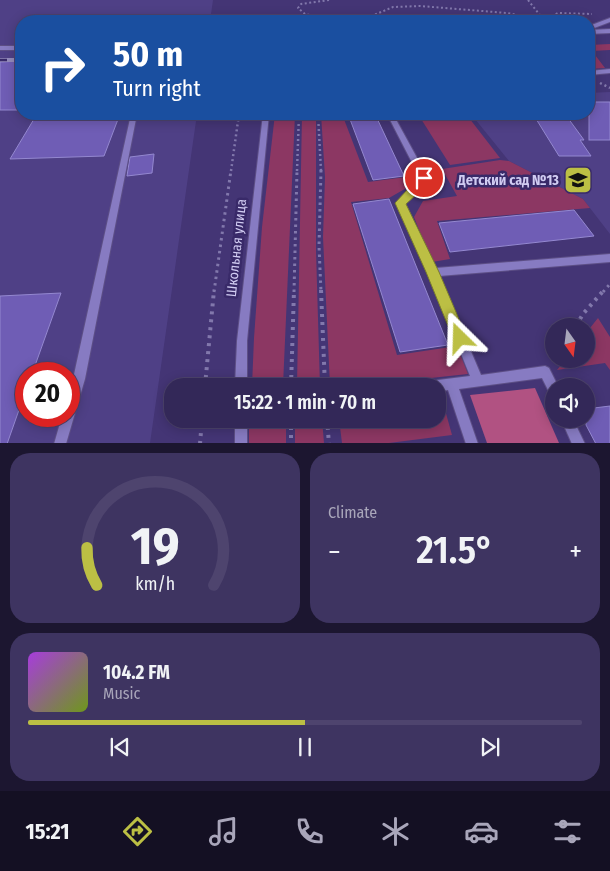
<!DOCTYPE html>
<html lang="en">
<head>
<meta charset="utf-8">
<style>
  :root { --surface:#332858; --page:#3e3461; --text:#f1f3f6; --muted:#a9a6ba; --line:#4e446e; --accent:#bcbf44 }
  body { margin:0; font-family:"Fira Sans Condensed",sans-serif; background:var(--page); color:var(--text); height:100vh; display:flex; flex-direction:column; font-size:19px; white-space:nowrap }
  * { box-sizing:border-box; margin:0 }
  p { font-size:16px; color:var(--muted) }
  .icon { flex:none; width:28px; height:28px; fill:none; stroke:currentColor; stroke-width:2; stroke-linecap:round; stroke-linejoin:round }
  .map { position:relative; height:443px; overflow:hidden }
  .side { display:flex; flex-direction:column; gap:10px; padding:10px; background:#1c1630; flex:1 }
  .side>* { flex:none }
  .hud { position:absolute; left:15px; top:15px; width:580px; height:105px; border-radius:20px; box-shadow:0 2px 12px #0003,0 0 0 1px var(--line); background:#1a4fa0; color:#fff; overflow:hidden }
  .needle { width:32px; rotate:166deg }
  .tools { position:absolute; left:545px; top:318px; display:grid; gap:10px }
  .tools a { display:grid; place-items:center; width:50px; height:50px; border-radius:50%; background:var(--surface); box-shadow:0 2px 12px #0003,0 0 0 1px var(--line); font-size:25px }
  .speed { position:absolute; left:15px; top:362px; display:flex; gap:10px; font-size:25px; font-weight:700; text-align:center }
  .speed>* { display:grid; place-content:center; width:65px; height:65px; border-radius:50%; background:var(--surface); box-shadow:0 2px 12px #0003,0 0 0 1px var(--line); line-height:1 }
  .speed .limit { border:8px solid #d22; background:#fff; color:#111 }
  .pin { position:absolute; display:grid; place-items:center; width:42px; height:42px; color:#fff; margin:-21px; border:2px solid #fff; border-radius:50%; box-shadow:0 1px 5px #0007 }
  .me { position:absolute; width:55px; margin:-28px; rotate:338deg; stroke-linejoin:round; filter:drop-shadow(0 0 4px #0008) }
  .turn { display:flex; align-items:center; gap:18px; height:105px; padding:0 15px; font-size:22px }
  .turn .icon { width:65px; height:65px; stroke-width:2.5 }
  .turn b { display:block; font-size:35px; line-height:42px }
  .big { font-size:38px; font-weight:600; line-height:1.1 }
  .side .tile { flex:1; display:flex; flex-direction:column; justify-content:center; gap:8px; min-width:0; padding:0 18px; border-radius:20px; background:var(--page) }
  .side .dial { align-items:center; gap:0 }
  .dial svg { height:130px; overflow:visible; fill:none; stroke:var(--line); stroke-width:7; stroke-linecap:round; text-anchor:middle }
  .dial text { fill:var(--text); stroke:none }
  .song { display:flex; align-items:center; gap:15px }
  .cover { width:60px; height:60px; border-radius:8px; background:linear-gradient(135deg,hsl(280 70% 55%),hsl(80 70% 35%)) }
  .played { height:5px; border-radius:2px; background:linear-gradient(90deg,var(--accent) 50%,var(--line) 50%) }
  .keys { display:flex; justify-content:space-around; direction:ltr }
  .heat { display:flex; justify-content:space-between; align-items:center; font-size:28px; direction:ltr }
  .side .tiles { flex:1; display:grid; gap:10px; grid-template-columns:1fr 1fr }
  .tile:last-child { grid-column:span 2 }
  .trip { position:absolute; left:164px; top:378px; width:282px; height:50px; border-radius:20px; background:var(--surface); box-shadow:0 2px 12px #0003,0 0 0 1px var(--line); font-weight:600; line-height:50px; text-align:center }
  .menu { display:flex; height:80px; justify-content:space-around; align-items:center; background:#141023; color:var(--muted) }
  .menu .icon { width:35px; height:35px }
  .menu .active { color:var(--accent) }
  .menu b { font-size:22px; color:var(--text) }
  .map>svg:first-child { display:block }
  .built { fill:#4f4086; fill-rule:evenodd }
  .green { fill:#8c3763 }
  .forest { fill:#b15282 }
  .building { fill:#6f5db5; stroke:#9488d0 }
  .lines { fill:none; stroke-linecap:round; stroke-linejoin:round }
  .minor-casing { stroke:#5d4f86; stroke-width:2 }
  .path-far3 { stroke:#8278ac; stroke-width:2; stroke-dasharray:2 2.5; stroke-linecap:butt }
  .path-far2 { stroke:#8278ac; stroke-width:2.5; stroke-dasharray:2 3; stroke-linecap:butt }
  .path-far1 { stroke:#8278ac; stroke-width:3; stroke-dasharray:2.5 4; stroke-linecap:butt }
  .path { stroke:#8278ac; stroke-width:4; stroke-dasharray:3 5; stroke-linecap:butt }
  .minor { fill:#877bc2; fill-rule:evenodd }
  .rail-casing { stroke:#948bbc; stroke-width:4 }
  .rail { stroke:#392a69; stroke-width:2.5; stroke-dasharray:7; stroke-linecap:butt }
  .route { fill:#bcbf44; stroke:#7a7c2c }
  .labels { text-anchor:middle; stroke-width:5; stroke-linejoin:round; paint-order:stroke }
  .poi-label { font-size:14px; font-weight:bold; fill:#d1ccf2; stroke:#392a69; text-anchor:end }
  .street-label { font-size:14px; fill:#d1ccf2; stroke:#392a69 }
</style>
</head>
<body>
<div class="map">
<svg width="610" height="444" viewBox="0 0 610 444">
  <rect width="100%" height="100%" fill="#443575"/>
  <g class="built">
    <path d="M0,0H213L210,21H21V114H197L150,443H0ZM26,374H69V416H26Z"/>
    <path d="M610,92V234L583,199L509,161L471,114H589V93Z"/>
  </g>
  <g class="green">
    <path d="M610,44V50L592,51L605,68L589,69V45Z"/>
    <path d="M275,114H295L283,386H252L254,338L262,227Z"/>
    <path d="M302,114H316V251L320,386H297Z"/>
    <path d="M321,114H342L368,182L406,177L410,186L389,198L351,202L397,355L457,346L468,374L356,386H330L323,237L325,177Z"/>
    <path d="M418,114H466L500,158L450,165Z"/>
    <path d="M500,160L509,161L583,199L590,208L437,221L450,259L432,262L414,217L423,201L457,196L442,169Z"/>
    <path d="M598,318L610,337V370L605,363L557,370L566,359H586V333Z"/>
    <path d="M442,399L452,435L389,443H342L339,419H438V400Z"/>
    <rect x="249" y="419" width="37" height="24"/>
    <path d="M295,419H322L324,443H295Z"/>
  </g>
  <path class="forest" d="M535,388L559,443H487L470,395Z"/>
  <g class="building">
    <path d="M21,61V110H0V62Z"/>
    <rect x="589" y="102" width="21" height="38"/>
    <path d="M37,114H120L104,156L10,159Z"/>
    <path d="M348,114H375L404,176L373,180Z"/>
    <path d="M533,114H565L584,140H580L591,156H559Z"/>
    <path d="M154,154L152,173L127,176L130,157Z"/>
    <path d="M389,199L448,345L400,352L353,204Z"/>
    <path d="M574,210L594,236L450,252L439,223Z"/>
    <path d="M61,293L32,374H26V390L7,444H0V296Z"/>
    <path d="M610,406V444H596L586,425V409Z"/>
  </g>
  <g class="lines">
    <defs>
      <g id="minor">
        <path d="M610,18V22L589,30V26Z"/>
        <path d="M610,29V33L589,34V30Z"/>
        <rect x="0" y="46" width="21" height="4"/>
        <path d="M610,69V73L589,75V71Z"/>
        <path d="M131,114H137L85,379L66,444H54L62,416H69V394L73,379Z"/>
        <path d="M263,114H269L247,341V386H235L237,341Z"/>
        <path d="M387,114H393L428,178L418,192L405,204L436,268L610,254V262L439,276L481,375L545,366L549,368L558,386H554V396L550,394L542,378L459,389L478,444H466L448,390L438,392V386H432L434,382L438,380L470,376L428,272L396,203L412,188L420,178Z"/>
        <rect x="235" y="419" width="12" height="25"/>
        <path d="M561,419H573L585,444H572Z"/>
      </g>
    </defs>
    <use href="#minor" class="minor-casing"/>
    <g class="path-far3">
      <path d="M329,0L301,4L298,8L305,14L335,20"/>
      <path d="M528,0L543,19"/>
      <path d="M335,20L374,15L393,7L420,6L507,13L544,20L558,13L592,14"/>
    </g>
    <g class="path-far2">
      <path d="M600,83L610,88"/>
      <path d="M318,114L321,171"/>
      <path d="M231,171L239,114"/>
      <path d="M297,171L299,114"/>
    </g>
    <g class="path-far1">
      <path d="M321,170L319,246L321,292"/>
      <path d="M214,292L231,170"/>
      <path d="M294,292L297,170"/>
      <path d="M603,292L610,284"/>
    </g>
    <g class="path">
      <path d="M321,290L325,386"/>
      <path d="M576,326L583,314L604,290"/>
      <path d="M205,386L214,290"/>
      <path d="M291,386L294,290"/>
      <path d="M291,419V444"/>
      <path d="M327,419L329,444"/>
      <path d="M200,444L202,419"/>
    </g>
    <use href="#minor" class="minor"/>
    <defs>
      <path id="rail" d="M0,60H21"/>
    </defs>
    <use href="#rail" class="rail-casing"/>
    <use href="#rail" class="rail"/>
  </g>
  <path class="route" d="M424,175L428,176L429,178C423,189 415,196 406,204L439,272L467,338L465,343L460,345L455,343L426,272L395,203L420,176Z"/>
  <defs>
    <symbol id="school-square" viewBox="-11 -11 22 22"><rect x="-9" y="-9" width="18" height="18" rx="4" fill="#bcbf44" stroke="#392a69"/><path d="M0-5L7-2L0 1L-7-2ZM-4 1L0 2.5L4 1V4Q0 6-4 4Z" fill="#111"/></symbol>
  </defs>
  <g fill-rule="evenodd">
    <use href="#school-square" x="562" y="164" width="32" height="32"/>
  </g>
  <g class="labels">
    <g class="poi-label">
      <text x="559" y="185">Детский сад №13</text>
    </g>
    <g class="street-label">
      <text transform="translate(236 248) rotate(-84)" y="5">Школьная улица</text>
    </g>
  </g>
</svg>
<div class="tools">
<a><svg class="needle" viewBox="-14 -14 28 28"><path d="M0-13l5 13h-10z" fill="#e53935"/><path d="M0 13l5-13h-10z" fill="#a9a6ba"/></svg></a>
<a><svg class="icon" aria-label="sound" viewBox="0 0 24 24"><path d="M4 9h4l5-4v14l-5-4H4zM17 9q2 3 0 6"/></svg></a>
</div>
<div class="speed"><div class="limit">20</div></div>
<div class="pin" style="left:424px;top:178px;background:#d93025"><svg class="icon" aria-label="arrive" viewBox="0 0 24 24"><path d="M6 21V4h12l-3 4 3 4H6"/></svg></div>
<svg class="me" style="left:460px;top:338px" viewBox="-20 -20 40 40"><path d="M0-17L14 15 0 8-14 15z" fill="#bcbf44" stroke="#fff" stroke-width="4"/></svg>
<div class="trip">15:22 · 1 min · 70 m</div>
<div class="hud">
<div class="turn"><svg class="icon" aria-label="right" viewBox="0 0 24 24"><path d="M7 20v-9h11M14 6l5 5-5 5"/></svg><div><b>50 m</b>Turn right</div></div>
</div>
</div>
<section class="side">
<div class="tiles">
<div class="tile dial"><svg viewBox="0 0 100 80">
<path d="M14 69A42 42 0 1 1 86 69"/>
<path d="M14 69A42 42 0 0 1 8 46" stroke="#bcbf44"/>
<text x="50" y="56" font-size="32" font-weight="700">19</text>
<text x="50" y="72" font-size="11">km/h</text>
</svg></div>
<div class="tile"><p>Climate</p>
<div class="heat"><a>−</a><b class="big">21.5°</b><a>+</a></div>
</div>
<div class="tile">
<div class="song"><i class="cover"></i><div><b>104.2 FM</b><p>Music</p></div></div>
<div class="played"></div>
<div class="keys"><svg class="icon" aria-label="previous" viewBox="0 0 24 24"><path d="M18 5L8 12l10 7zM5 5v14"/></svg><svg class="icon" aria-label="pause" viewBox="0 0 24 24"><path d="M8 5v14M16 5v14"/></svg><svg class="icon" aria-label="next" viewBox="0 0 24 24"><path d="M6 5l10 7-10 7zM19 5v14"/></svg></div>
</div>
</div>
</section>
<nav class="menu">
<b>15:21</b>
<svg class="icon active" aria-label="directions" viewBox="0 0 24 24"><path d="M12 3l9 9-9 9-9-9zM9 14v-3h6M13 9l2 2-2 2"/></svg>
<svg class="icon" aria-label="music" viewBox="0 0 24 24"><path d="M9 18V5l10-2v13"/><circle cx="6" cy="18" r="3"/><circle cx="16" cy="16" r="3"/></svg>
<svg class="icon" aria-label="phone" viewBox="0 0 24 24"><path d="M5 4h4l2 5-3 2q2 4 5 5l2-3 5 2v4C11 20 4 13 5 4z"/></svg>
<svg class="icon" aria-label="climate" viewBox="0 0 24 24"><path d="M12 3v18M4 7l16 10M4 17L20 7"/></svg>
<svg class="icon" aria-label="car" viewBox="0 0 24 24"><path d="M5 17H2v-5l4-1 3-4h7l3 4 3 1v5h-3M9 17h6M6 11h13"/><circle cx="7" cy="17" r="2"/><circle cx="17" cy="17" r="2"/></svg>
<svg class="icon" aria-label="filters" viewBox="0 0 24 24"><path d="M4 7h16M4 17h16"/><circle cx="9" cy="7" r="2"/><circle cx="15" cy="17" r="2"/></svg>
</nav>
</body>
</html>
